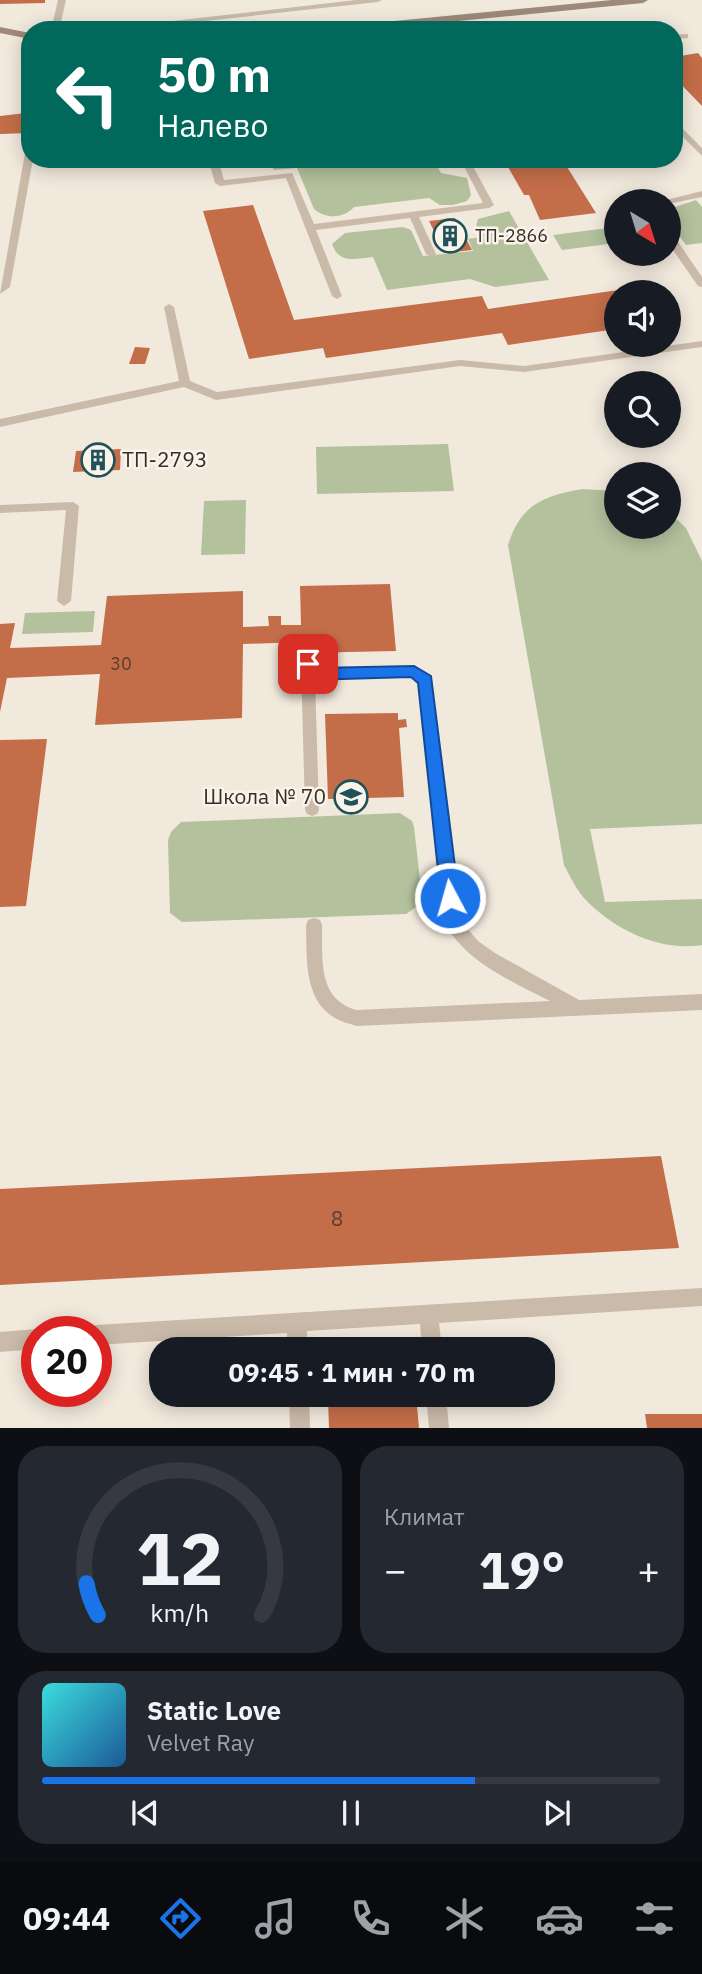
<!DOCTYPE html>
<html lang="ru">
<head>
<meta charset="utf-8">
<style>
  :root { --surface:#171b24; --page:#242831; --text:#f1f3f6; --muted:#9ea1a6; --line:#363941; --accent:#1a73e8 }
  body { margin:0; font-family:"IBM Plex Sans",sans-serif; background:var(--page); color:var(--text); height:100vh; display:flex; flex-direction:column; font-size:26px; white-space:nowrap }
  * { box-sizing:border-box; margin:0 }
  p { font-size:23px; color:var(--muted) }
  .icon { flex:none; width:38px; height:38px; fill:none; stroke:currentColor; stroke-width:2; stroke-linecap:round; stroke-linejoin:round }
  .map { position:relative; height:1428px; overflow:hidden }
  .panel { display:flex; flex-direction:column; gap:18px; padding:18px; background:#0d0f14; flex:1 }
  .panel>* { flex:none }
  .guide { position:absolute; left:21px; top:21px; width:662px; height:147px; border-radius:28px; box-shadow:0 4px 18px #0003; background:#00695c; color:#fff; overflow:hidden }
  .needle { width:46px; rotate:142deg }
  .fabs { position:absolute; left:604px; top:189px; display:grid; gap:14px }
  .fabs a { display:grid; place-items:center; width:77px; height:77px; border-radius:50%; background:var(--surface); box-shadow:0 4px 18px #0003; font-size:35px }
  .speed { position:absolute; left:21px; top:1316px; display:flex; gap:14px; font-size:35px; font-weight:700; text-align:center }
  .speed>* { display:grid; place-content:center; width:91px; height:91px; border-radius:50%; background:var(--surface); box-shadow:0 4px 18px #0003; line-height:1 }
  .speed .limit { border:10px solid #d22; background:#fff; color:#111 }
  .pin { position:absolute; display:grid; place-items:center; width:60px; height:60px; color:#fff; margin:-30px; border-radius:14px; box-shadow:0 4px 10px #0006 }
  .me { position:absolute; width:77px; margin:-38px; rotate:354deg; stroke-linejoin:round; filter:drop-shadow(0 0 5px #0008) }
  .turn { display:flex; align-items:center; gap:24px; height:147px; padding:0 21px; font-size:32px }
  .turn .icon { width:91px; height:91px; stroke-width:2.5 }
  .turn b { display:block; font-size:49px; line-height:60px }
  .big { font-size:52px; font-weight:800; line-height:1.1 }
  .panel .widget { flex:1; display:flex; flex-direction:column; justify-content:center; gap:10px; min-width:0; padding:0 24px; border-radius:28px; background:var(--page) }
  .panel .dial { align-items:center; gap:0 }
  .dial svg { height:182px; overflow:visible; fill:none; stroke:var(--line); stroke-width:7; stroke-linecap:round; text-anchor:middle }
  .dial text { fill:var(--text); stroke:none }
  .song { display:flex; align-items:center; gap:21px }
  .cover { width:84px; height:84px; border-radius:10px; background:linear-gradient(135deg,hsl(180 70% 55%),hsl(210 70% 35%)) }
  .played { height:7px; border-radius:4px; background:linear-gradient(90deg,var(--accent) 70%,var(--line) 70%) }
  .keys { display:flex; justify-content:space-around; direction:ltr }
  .heat { display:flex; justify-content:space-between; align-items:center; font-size:38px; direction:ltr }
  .panel .tiles { flex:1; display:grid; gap:18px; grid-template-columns:1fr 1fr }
  .widget:last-child { grid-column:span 2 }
  .trip { position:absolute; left:149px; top:1337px; width:406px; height:70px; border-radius:28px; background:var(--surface); box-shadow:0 4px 18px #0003; font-weight:800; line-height:70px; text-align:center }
  .tab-bar { display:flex; height:112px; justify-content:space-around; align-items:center; background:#090b0e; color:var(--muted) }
  .tab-bar .icon { width:49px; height:49px }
  .tab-bar .active { color:var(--accent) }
  .tab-bar b { font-size:32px; color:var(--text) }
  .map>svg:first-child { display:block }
  .green { fill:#b3c19d }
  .building { fill:#c46e49 }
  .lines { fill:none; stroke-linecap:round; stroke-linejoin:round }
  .lane { fill:#cabaa9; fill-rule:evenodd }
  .secondary { fill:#9e897a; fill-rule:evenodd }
  .route { fill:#1a73e8; stroke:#114b97; stroke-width:2 }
  .labels { text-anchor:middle; stroke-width:5; stroke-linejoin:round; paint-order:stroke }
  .far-poi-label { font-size:18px; fill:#372e29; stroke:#f9f3ea; text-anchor:start }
  .number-label { font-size:18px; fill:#5a3e31 }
  .poi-label { font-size:21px; fill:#372e29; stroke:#f9f3ea; text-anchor:start }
  .near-number-label { font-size:21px; fill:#5a3e31 }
</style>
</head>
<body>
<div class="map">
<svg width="702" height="1428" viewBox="0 0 702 1428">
  <rect width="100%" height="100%" fill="#f2e9dd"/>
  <g class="green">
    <path d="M266,159H433L441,173L467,178L471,195L467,201L453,205H440L429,198L354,207C343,219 326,219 314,209L297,168L274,170Z"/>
    <path d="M696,200L702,207V243L686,245L669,222V209Z"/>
    <path d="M509,211L549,280L495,287L470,279L387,290L373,257C355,259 339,264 332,244L345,233L403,227L411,230L423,256L473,251L468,239L481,237L476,227L478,219Z"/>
    <path d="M608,228L616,243L562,250L553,235Z"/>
    <path d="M448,444L454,491L317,494L316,447Z"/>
    <path d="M583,489L616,491V527H668L669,512L686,528L702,561V824L590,829L605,902L702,899V945C659,952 613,929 584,898C576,889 570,876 564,865L508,545C521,504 543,496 583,489Z"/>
    <path d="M246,500L245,554L201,555L204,501Z"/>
    <path d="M95,611L93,632L22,634L25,613Z"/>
    <path d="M400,813L412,821L414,827L422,897L419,905L406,914L182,922L170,913L168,840L171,832L181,822Z"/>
  </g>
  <g class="building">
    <path d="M0,0H45V3L0,4Z"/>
    <path d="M698,53L702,58V106L674,77V57Z"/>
    <path d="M27,110H30V133L0,134V116L26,113Z"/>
    <path d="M508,159H562L596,213L540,220L529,195H524L508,167H512Z"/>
    <path d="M253,205L294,320L482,296L488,309L646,286L650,292H616V329L508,345L502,333L326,358L323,348L249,359L203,211Z"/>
    <path d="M455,218L472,250L445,253L429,221Z"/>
    <path d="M135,347L150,348L145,364H129Z"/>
    <path d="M121,449L120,470L73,472L76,451Z"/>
    <path d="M390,584L396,651L302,653V642L243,644L242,718L95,725L100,674L7,678L0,712V624L15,623L10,648L101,645L107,596L243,591V627L269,626L268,616H281V625H301L300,586Z"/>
    <path d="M398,713V720L406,719L407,727L399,728L404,797L328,799L325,714Z"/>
    <path d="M47,739L26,906L0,907V740Z"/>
    <path d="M661,1156L679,1248L0,1285V1189Z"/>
    <path d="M416,1395L419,1428H329L328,1400Z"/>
    <path d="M645,1414H702V1428H647Z"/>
  </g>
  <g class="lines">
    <g class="lane">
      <path d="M58,0H66L59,30H51Z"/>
      <path d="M356,0H382L378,2L123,30H94Z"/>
      <path d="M685,34H688V38L674,39V35Z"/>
      <path d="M674,120L702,148V156L674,128Z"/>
      <path d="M30,150V159H33L10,287L0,294L25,153Z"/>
      <path d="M208,159H218L224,180L292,173L314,224L483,203L460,159H469L494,205L489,208L419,217L436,254L431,257L426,254L410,218L316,230L342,296L337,299L332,296L286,178L220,186L215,183Z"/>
      <path d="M702,191V197L668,204V201H662Z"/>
      <path d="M668,232L672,233L702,277V287L698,286L668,243Z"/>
      <path d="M169,304L174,307L190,381L217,392L460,360L524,366L702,341V347L524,372L460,366L216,400L184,387L0,427V419L179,381L164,307Z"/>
      <path d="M73,502L79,506L71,601L64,606L57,601L66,510L0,513V505Z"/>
      <path d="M308,659L313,660L315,669L413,666L431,676L460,920L478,941L495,953L579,1000L702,994V1010L356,1026C349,1023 341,1022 335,1018C303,1000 307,956 306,925L308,920L314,918L320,920L322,925C323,959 317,998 356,1010L550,1001C513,982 463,961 444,921L419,682L410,676L315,679L319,810L317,814L312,816L307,814L305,810L301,664Z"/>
      <path d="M702,1288V1306L439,1323L442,1349H422L420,1324L307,1331V1349H287V1333L96,1345V1332H88L89,1328L96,1325Z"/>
      <path d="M37,1329L43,1332H37V1349L0,1352V1332Z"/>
      <path d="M289,1395H309L310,1428H290Z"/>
      <path d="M426,1395H446L449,1428H429Z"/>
    </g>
    <g class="secondary">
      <path d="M612,0H648L643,3L367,30H328L333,27Z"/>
      <path d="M0,27L30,33V39L0,33Z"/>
    </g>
  </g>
  <path class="route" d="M308,658L313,659L316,668L414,666L431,676L459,898L456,904L450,906L441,898L418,683L411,677L308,680L300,674V664Z"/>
  <defs>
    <symbol id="building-ring" viewBox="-11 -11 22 22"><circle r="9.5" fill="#f9f3ea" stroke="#1f5158" stroke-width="1.5"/><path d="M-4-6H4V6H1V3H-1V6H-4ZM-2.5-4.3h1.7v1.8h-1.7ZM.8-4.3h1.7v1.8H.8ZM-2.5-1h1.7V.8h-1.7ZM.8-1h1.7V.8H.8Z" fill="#1f5158"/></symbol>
    <symbol id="school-ring" viewBox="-11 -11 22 22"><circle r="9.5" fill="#f9f3ea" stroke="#1f5158" stroke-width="1.5"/><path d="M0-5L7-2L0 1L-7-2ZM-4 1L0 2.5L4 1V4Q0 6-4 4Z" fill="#1f5158"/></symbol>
  </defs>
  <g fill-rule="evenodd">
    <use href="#building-ring" x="431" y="217" width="38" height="38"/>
    <use href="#building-ring" x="79" y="441" width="38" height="38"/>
    <use href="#school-ring" x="332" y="778" width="38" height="38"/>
  </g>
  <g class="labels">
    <g class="far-poi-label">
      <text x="475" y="242">ТП-2866</text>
    </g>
    <g class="number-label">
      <text x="121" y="670">30</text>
    </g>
    <g class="poi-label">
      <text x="122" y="467">ТП-2793</text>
      <text x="326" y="804" text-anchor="end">Школа № 70</text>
    </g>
    <g class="near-number-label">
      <text x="337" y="1226">8</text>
    </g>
  </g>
</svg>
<div class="fabs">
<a><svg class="needle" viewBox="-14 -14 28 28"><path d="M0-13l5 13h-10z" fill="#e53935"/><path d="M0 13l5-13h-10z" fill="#9ea1a6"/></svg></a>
<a><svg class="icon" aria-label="sound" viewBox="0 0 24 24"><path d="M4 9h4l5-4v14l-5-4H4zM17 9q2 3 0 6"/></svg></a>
<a><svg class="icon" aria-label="search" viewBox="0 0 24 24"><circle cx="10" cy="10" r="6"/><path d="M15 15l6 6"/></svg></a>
<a><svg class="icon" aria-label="layers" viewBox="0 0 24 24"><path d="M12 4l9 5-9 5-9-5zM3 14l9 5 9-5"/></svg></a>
</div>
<div class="speed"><div class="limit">20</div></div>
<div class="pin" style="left:308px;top:664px;background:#d93025"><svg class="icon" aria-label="arrive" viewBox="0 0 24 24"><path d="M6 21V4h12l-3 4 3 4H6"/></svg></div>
<svg class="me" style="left:450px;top:898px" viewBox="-20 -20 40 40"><circle r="17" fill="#1a73e8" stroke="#fff" stroke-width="3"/><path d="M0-11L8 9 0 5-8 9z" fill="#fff"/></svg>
<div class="trip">09:45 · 1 мин · 70 m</div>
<div class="guide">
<div class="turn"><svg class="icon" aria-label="left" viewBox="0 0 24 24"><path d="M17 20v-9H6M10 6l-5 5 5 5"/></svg><div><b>50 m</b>Налево</div></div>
</div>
</div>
<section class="panel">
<div class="tiles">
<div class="widget dial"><svg viewBox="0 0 100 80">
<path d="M14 69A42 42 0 1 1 86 69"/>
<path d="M14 69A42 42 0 0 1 9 55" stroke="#1a73e8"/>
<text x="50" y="56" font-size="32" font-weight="700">12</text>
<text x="50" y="72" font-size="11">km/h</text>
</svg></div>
<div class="widget"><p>Климат</p>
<div class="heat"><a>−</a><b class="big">19°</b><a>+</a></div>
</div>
<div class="widget">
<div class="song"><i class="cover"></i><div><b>Static Love</b><p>Velvet Ray</p></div></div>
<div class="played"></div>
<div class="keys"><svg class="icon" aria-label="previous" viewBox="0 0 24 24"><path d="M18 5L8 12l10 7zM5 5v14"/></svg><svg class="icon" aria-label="pause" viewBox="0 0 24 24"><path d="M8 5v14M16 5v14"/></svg><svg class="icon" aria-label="next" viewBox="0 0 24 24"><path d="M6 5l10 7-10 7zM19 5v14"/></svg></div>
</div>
</div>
</section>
<nav class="tab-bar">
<b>09:44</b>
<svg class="icon active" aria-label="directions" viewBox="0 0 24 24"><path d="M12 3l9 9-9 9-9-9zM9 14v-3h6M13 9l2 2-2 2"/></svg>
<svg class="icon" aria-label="music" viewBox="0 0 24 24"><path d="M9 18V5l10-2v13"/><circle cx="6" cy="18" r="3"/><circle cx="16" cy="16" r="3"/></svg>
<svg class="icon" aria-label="phone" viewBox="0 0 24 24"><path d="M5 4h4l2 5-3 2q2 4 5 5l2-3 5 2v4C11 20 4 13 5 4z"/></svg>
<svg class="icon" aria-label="climate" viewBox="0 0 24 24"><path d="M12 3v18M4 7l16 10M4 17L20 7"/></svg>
<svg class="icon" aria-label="car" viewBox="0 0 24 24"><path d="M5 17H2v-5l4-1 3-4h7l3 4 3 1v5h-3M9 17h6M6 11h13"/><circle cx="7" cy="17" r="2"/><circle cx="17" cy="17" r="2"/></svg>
<svg class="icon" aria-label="filters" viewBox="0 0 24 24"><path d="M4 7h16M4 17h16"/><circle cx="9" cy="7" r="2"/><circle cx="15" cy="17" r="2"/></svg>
</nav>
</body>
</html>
